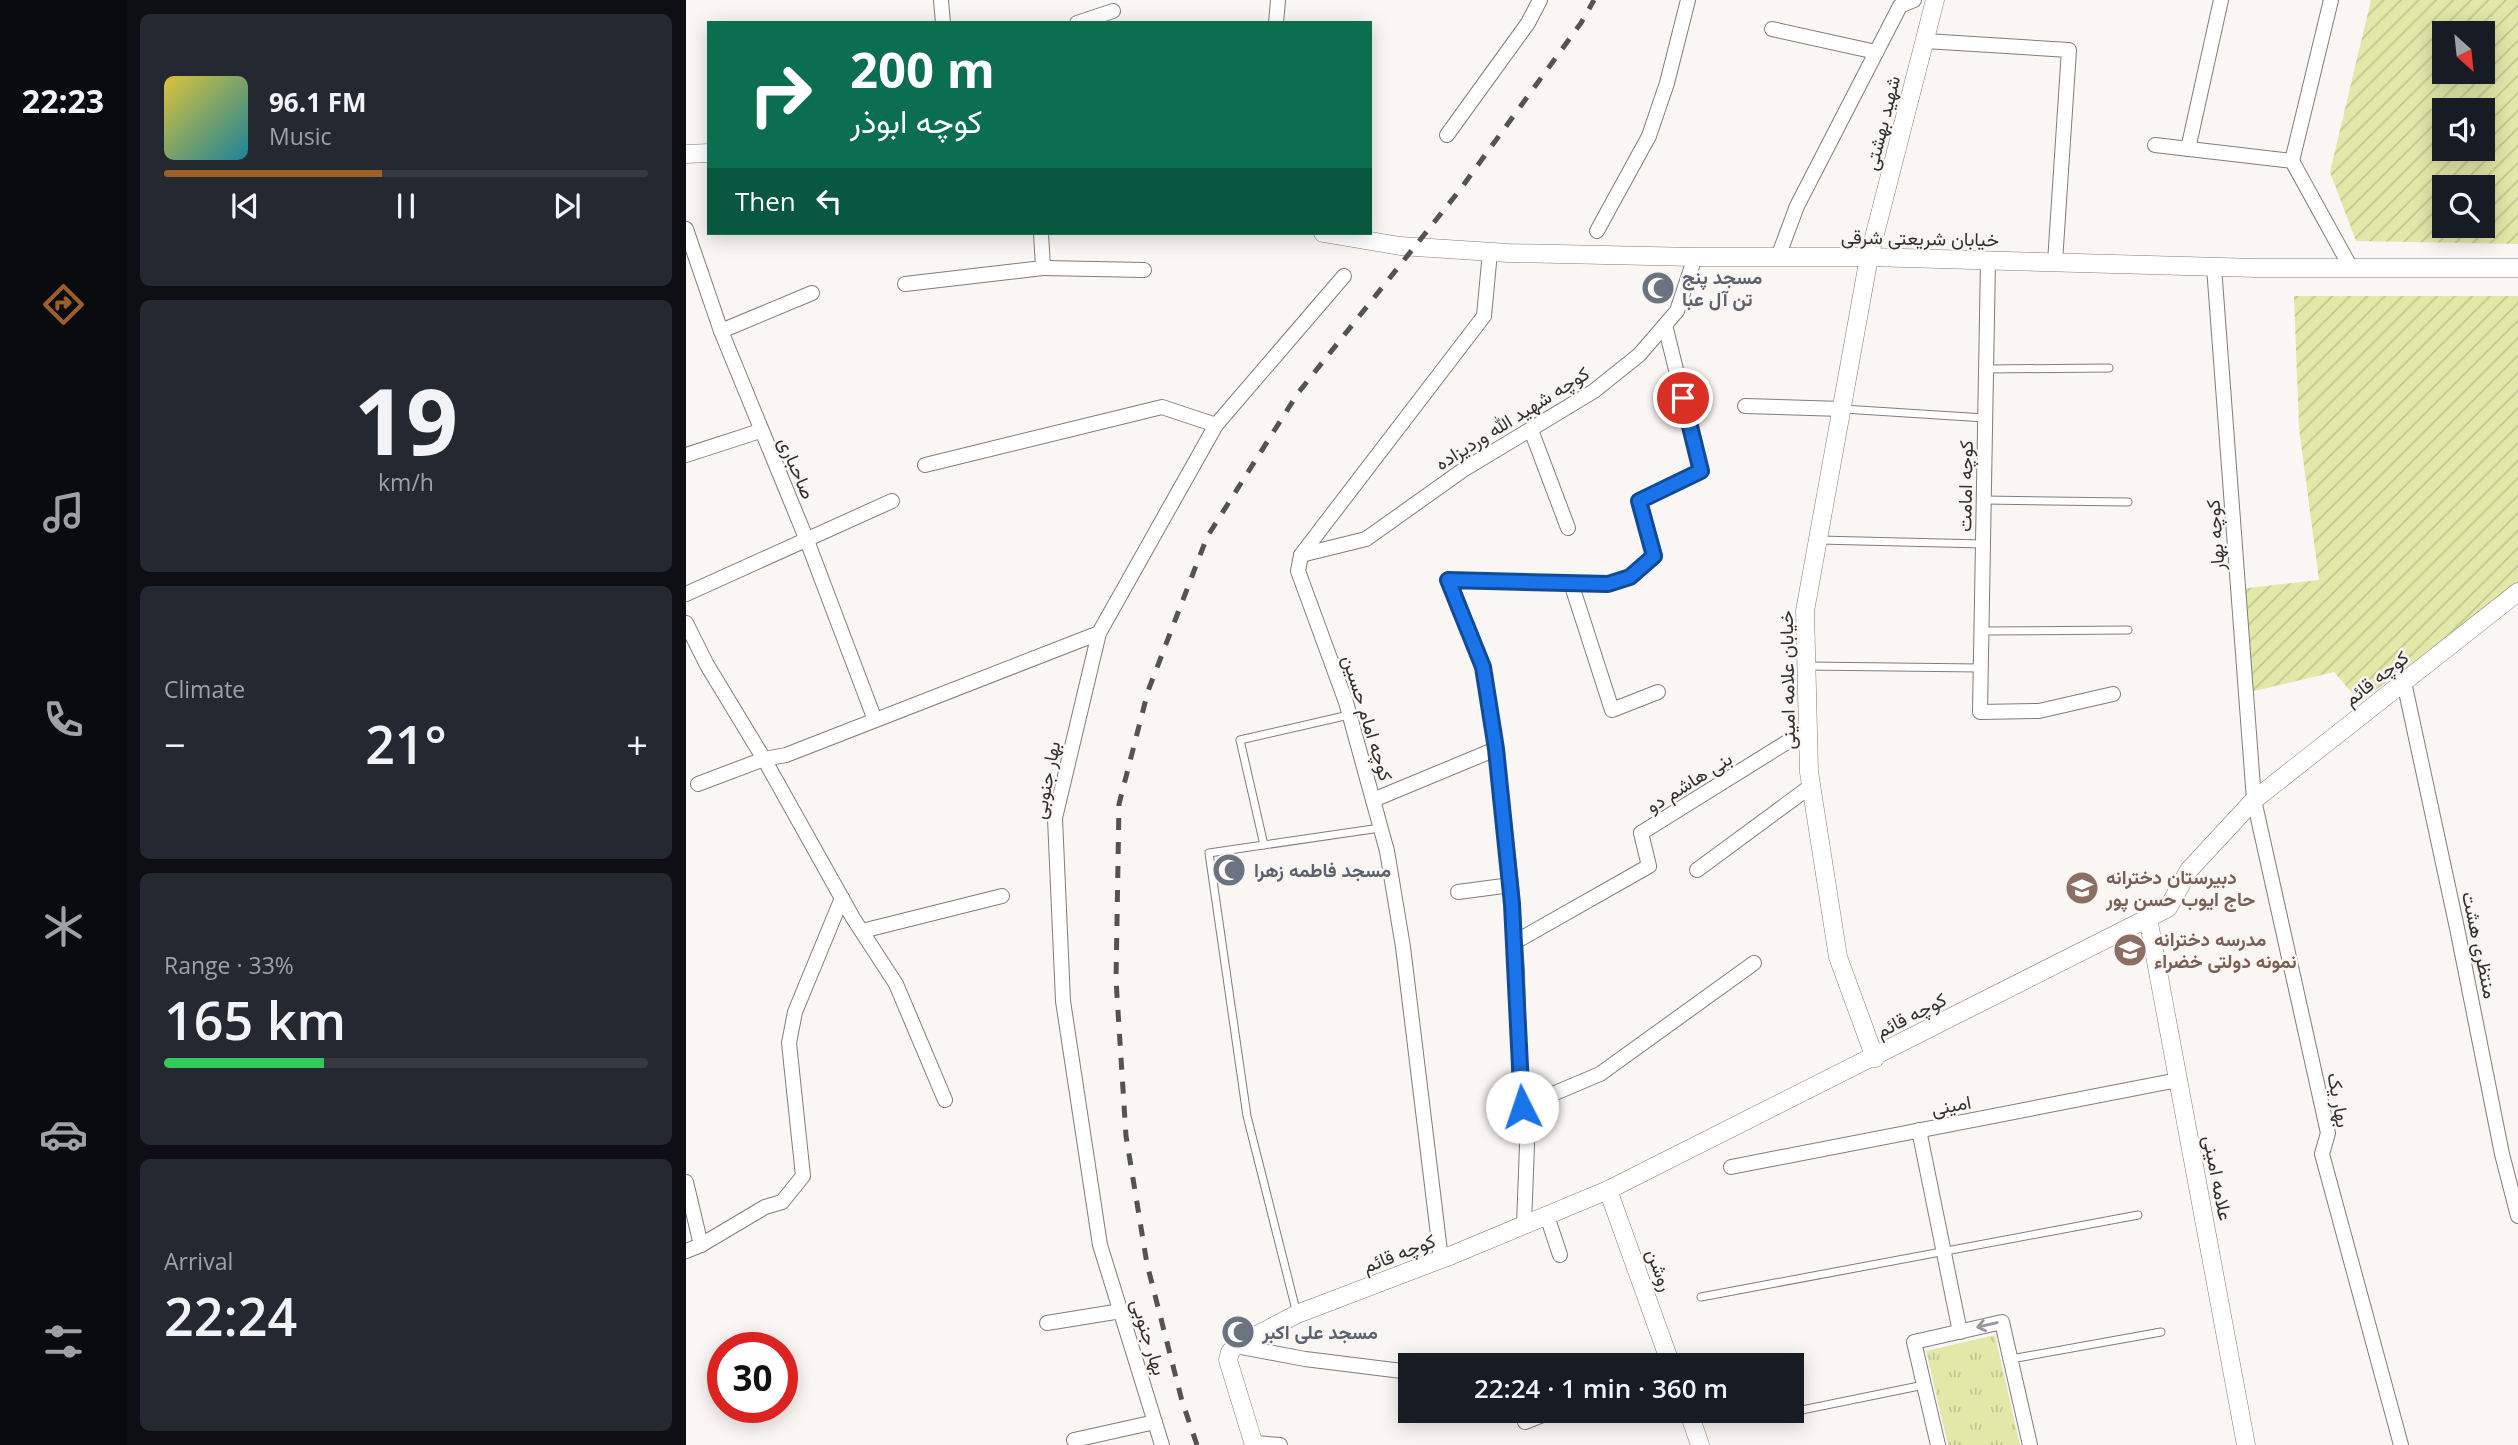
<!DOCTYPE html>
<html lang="en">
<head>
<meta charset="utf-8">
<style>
  :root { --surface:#171b24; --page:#242831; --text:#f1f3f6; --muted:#9ea1a6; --line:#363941; --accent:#9e5f27 }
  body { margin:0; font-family:"Open Sans",Vazirmatn,sans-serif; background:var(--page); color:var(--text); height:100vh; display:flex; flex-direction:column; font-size:26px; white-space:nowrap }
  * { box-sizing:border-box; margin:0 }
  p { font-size:23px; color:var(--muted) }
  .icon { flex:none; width:38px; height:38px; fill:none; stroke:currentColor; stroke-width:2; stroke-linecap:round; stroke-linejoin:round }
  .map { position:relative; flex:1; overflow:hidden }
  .details { display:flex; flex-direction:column; gap:14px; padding:14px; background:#0d0f14; width:560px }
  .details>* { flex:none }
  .guide { position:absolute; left:21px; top:21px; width:665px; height:214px; border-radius:0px; box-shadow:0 4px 18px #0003; background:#0b6e4f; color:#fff; overflow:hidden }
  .needle { width:46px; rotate:153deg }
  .buttons { position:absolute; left:1746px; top:21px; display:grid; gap:14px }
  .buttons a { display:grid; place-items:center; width:63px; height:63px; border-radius:0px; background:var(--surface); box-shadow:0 4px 18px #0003; font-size:35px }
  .speed { position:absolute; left:21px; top:1332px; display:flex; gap:14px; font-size:35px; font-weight:700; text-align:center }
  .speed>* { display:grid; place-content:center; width:91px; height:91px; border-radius:50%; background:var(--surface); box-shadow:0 4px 18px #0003; line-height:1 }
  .speed .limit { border:10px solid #d22; background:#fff; color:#111 }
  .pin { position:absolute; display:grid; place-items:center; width:60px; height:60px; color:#fff; margin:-30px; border:4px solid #fff; border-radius:50%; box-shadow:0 2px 7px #0007 }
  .me { position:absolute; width:77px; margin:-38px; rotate:356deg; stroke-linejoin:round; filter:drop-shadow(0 0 5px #0008) }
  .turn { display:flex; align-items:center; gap:24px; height:147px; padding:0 28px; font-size:32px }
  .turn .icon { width:91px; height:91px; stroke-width:2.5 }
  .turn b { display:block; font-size:49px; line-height:60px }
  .then { display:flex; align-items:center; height:66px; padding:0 28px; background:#0003; gap:14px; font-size:26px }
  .big { font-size:52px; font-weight:600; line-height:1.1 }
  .details .widget { flex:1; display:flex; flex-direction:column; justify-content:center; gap:10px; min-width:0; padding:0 24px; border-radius:10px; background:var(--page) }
  .details .dial { align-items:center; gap:0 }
  .dial b { font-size:91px; line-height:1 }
  .song { display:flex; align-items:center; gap:21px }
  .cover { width:84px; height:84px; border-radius:10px; background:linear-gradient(135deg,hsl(50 70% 55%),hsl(190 70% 35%)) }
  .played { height:7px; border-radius:4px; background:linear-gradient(90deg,var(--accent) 45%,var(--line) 45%) }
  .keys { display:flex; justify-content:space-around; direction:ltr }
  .heat { display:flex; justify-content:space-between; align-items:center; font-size:38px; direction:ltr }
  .charge { height:10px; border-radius:5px; background:linear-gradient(90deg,#34c759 33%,var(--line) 0) }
  .trip { position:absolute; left:712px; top:1353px; width:406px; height:70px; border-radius:0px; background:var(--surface); box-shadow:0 4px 18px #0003; font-weight:600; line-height:70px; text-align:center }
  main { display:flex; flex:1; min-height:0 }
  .tab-bar { display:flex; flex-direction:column; width:126px; justify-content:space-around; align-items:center; background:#090b0e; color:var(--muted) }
  .tab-bar .icon { width:49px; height:49px }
  .tab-bar .active { color:var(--accent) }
  .tab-bar b { font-size:32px; color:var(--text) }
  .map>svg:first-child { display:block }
  .grass { fill:url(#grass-tufts) }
  .garden { fill:url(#garden-furrows); fill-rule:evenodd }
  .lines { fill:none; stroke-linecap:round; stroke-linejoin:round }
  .service-casing { stroke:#807d7b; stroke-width:9 }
  .minor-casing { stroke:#807d7b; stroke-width:16 }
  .tertiary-casing { stroke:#807d7b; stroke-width:19 }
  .service { stroke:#fff; stroke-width:7 }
  .minor { stroke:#fff; stroke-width:14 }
  .tertiary { stroke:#fff; stroke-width:18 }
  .rail { stroke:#555352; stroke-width:5; stroke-dasharray:12 12; stroke-linecap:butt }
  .oneway { stroke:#989897 }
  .route-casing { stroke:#114b97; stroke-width:18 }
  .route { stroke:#1a73e8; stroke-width:12 }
  .labels { text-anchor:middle; stroke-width:5; stroke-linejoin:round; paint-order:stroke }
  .street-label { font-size:19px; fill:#31302f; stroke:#f9f6f3 }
  .worship-label { font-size:19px; font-weight:bold; fill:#5b616d; stroke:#f9f6f3; text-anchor:start }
  .education-label { font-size:19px; font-weight:bold; fill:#785e54; stroke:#f9f6f3; text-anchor:start }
</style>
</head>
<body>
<main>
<nav class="tab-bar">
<b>22:23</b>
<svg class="icon active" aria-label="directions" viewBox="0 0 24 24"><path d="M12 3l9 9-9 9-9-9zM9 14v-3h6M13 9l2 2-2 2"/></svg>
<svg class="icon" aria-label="music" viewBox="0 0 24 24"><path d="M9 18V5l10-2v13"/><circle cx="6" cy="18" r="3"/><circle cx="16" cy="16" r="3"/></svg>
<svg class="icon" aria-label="phone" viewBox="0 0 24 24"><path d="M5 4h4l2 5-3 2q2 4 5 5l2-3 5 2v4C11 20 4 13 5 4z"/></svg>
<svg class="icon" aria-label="climate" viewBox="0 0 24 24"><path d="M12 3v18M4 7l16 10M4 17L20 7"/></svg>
<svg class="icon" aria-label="car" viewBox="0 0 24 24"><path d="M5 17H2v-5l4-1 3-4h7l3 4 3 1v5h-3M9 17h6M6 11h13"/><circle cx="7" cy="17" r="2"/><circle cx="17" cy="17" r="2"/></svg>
<svg class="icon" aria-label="filters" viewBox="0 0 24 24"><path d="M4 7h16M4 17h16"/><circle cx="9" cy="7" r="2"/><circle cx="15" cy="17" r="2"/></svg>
</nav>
<section class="details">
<div class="widget">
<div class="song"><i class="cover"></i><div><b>96.1 FM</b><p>Music</p></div></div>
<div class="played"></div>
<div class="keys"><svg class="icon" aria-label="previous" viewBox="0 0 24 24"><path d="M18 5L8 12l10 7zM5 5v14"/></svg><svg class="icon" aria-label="pause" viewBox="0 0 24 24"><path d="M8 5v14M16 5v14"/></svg><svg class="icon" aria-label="next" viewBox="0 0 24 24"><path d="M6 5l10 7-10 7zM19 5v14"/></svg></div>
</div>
<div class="widget dial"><b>19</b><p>km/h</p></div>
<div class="widget"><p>Climate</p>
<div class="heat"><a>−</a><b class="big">21°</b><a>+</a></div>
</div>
<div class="widget"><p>Range · 33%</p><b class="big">165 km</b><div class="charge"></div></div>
<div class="widget"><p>Arrival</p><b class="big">22:24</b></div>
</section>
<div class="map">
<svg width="1832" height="1445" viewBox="0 0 1832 1445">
  <defs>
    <pattern id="grass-tufts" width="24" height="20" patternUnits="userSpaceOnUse" patternTransform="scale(1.75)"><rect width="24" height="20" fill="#e2e8a8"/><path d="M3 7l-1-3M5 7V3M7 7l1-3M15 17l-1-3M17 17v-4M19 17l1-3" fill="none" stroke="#c2c791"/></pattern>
    <pattern id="garden-furrows" width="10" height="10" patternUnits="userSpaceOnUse" patternTransform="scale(1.75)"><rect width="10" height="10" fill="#e2e8a8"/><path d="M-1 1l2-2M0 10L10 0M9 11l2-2" fill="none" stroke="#c2c791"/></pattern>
  </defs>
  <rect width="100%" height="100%" fill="#f9f6f3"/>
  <path class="grass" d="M1309,1335L1334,1445H1262L1240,1351Z"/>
  <g class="garden">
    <path d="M1685,0H1832V244L1670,241L1644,172ZM1759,33H1797V72H1759ZM1759,110H1797V149H1759ZM1759,187H1797V226H1759Z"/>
    <path d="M1608,296H1832V583L1674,702L1648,672L1564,692L1554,589L1633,580L1613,428Z"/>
  </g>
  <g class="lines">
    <defs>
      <g id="service">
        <path d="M1300,369L1423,368"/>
        <path d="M1157,409L1299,418"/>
        <path d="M1298,500L1442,502"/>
        <path d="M1133,540L1297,544"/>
        <path d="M1295,631L1442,630"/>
        <path d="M1120,666L1294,668"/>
        <path d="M578,845L554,740L663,715"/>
        <path d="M1015,1297L1452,1215"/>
        <path d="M611,1314L561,1116L523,853L694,828"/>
        <path d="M1325,1359L1475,1332"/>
        <path d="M1077,1418L1238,1385"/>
      </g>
      <g id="minor">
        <path d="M255,0L257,23"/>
        <path d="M391,23L427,11"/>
        <path d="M590,23L592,0"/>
        <path d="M1086,29L1190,52"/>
        <path d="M1239,41L1383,50L1369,262"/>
        <path d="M761,135L842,23L854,0"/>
        <path d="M1469,145L1606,161L1665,268"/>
        <path d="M1502,149L1535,0"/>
        <path d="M1606,161L1645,0"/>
        <path d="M0,229L35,331L120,538L189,720"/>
        <path d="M911,231L963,136L981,83L1002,0"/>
        <path d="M1092,257L1111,206L1214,6L1228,0"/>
        <path d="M1302,260L1294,712L1353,711L1427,694"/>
        <path d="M1528,267L1568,800L1642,1133L1636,1154L1715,1445"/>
        <path d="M357,268L458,270"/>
        <path d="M219,284L357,268L355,233"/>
        <path d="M35,331L126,293"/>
        <path d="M1059,406L1156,409"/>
        <path d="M845,430L882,528"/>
        <path d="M0,455L74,431"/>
        <path d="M239,465L476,407L530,425"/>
        <path d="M615,555L680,539L777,470L908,391L953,355L991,311L1009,257"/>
        <path d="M885,583L926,710L972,692"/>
        <path d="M0,594L206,501"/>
        <path d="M0,623L21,665L78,759L167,918L210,984L259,1100"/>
        <path d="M1718,682L1771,928L1816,1154L1832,1216"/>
        <path d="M12,784L78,759L100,755L413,633"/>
        <path d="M687,800L810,749"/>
        <path d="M1011,870L1125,786"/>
        <path d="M772,892L825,885"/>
        <path d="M176,931L316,896"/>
        <path d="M829,942L963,866L955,833L1122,729"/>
        <path d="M836,1107L914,1074L1068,963"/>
        <path d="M1233,1130L1274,1332"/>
        <path d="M1045,1167L1492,1080"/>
        <path d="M0,1182L15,1245"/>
        <path d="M861,1216L874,1255"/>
        <path d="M838,1225L841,1145L834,1096L831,971L825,885L810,749L797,667L763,580L922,584L944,577L969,556L953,501L1015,471L979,325"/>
        <path d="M0,1251L15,1245L79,1207L96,1202L117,1176L103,1043L109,1012L156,898"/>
        <path d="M755,1259L717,947L701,851L660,702L612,571L615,555L798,316L804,252"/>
        <path d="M361,1323L435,1311"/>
        <path d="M550,1346L619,1359L724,1372"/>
        <path d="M839,1422L869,1410"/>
        <path d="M388,1440L469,1422"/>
        <path d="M568,1443L594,1445"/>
        <path d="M476,1445L414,1245L377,1001L369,818L413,633L530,425L658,276"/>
        <path d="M1252,1445L1228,1342L1316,1322L1344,1445"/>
      </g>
      <g id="tertiary">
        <path d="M0,154L23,153"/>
        <path d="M637,233L714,246L822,253L1009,257H1183L1570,268H1832"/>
        <path d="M1462,918L1560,1445"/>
        <path d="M1189,1058L1152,957L1123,772L1119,611L1183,257L1249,0"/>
        <path d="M922,1190L985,1365"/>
        <path d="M1002,1410L1014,1445"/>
        <path d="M568,1445L542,1360L544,1352L550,1346L611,1314L766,1255L922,1190L1482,908L1503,870L1568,800L1832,592"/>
      </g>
    </defs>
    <use href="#service" class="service-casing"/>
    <use href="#minor" class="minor-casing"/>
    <use href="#tertiary" class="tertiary-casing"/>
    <use href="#service" class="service"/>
    <use href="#minor" class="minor"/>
    <use href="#tertiary" class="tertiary"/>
    <path class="rail" d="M511,1445L496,1401L461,1264L440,1136L430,980L433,804L462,691L521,537L612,393L773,191L895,23L908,0"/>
  </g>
  <defs><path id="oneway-shaft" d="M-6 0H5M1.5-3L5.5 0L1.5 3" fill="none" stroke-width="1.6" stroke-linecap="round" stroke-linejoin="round" transform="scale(1.75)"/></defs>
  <use class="oneway" href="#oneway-shaft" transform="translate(1301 1325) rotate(167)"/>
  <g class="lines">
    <defs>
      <path id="route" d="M836,1107L826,904L810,749L797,667L762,580L922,584L944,577L968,556L953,501L1015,471L997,398"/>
    </defs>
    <use href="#route" class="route-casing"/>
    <use href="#route" class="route"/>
  </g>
  <defs>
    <symbol id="mosque-disc" viewBox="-11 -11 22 22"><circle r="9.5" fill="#6b7280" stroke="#f9f6f3"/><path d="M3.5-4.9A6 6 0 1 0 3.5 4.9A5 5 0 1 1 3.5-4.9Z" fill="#fff"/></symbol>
    <symbol id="school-disc" viewBox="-11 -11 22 22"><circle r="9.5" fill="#8d6e63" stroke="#f9f6f3"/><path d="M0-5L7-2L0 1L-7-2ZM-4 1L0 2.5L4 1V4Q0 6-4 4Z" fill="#fff"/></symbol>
  </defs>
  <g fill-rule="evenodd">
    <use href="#mosque-disc" x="953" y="269" width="38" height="38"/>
    <use href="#mosque-disc" x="524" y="851" width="38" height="38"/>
    <use href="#school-disc" x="1377" y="869" width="38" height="38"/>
    <use href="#school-disc" x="1425" y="931" width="38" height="38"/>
    <use href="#mosque-disc" x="533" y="1313" width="38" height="38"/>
  </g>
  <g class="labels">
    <g class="street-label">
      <text transform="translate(1196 123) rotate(-76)" y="7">شهید بهشتی</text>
      <text transform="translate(1234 238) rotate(1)" y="7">خیابان شریعتی شرقی</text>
      <text transform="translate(826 418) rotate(-32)" y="7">کوچه شهید الله وردیزاده</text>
      <text transform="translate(111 468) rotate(67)" y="7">صاحباری</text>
      <text transform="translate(1279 486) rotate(-89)" y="7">کوچه امامت</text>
      <text transform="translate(1529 535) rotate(-94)" y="7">کوچه بهار</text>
      <text transform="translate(1690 678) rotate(-38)" y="7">کوچه قائم</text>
      <text transform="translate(1101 680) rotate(-91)" y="7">خیابان علامه امینی</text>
      <text transform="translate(682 718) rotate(73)" y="7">کوچه امام حسین</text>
      <text transform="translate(360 780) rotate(-79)" y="7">بهار جنوبی</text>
      <text transform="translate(1003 782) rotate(-32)" y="7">بنی هاشم دو</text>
      <text transform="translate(1794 945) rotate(78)" y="7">منتظری هشت</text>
      <text transform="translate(1225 1015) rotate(-27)" y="7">کوچه قائم</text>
      <text transform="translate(1653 1100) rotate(80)" y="7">بهار یک</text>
      <text transform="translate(1265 1105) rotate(-11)" y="7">امینی</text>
      <text transform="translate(1532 1178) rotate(79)" y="7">علامه امینی</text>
      <text transform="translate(713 1253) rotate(-21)" y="7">کوچه قائم</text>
      <text transform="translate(974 1270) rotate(70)" y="7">روشن</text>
      <text transform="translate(463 1337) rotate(73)" y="7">بهار جنوبی</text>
    </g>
    <g class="worship-label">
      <text x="996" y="284">مسجد پنج<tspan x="996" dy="22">تن آل عبا</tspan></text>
      <text x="568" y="877">مسجد فاطمه زهرا</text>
      <text x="576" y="1339">مسجد علی اکبر</text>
    </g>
    <g class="education-label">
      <text x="1420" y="884">دبیرستان دخترانه<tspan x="1420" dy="22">حاج ایوب حسن پور</tspan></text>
      <text x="1468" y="946">مدرسه دخترانه<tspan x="1468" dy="22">نمونه دولتی خضراء</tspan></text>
    </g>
  </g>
</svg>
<div class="buttons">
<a><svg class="needle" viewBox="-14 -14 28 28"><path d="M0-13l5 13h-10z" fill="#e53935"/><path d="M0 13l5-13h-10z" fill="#9ea1a6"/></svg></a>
<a><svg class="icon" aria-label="sound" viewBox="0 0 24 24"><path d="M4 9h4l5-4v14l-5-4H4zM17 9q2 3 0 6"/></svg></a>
<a><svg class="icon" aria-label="search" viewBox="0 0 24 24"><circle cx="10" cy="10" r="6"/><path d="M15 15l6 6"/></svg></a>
</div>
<div class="speed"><div class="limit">30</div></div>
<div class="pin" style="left:997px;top:398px;background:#d93025"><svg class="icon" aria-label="arrive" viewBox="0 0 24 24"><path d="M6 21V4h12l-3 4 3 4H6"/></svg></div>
<svg class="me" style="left:836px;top:1107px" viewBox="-20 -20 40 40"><circle r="19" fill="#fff"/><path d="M0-13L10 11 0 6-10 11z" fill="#1a73e8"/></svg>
<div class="trip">22:24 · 1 min · 360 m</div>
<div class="guide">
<div class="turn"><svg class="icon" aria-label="right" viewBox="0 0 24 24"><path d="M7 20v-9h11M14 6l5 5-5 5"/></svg><div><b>200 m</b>کوچه ابوذر</div></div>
<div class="then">Then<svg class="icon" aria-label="left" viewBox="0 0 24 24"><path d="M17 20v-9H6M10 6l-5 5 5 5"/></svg></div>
</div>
</div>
</main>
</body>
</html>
